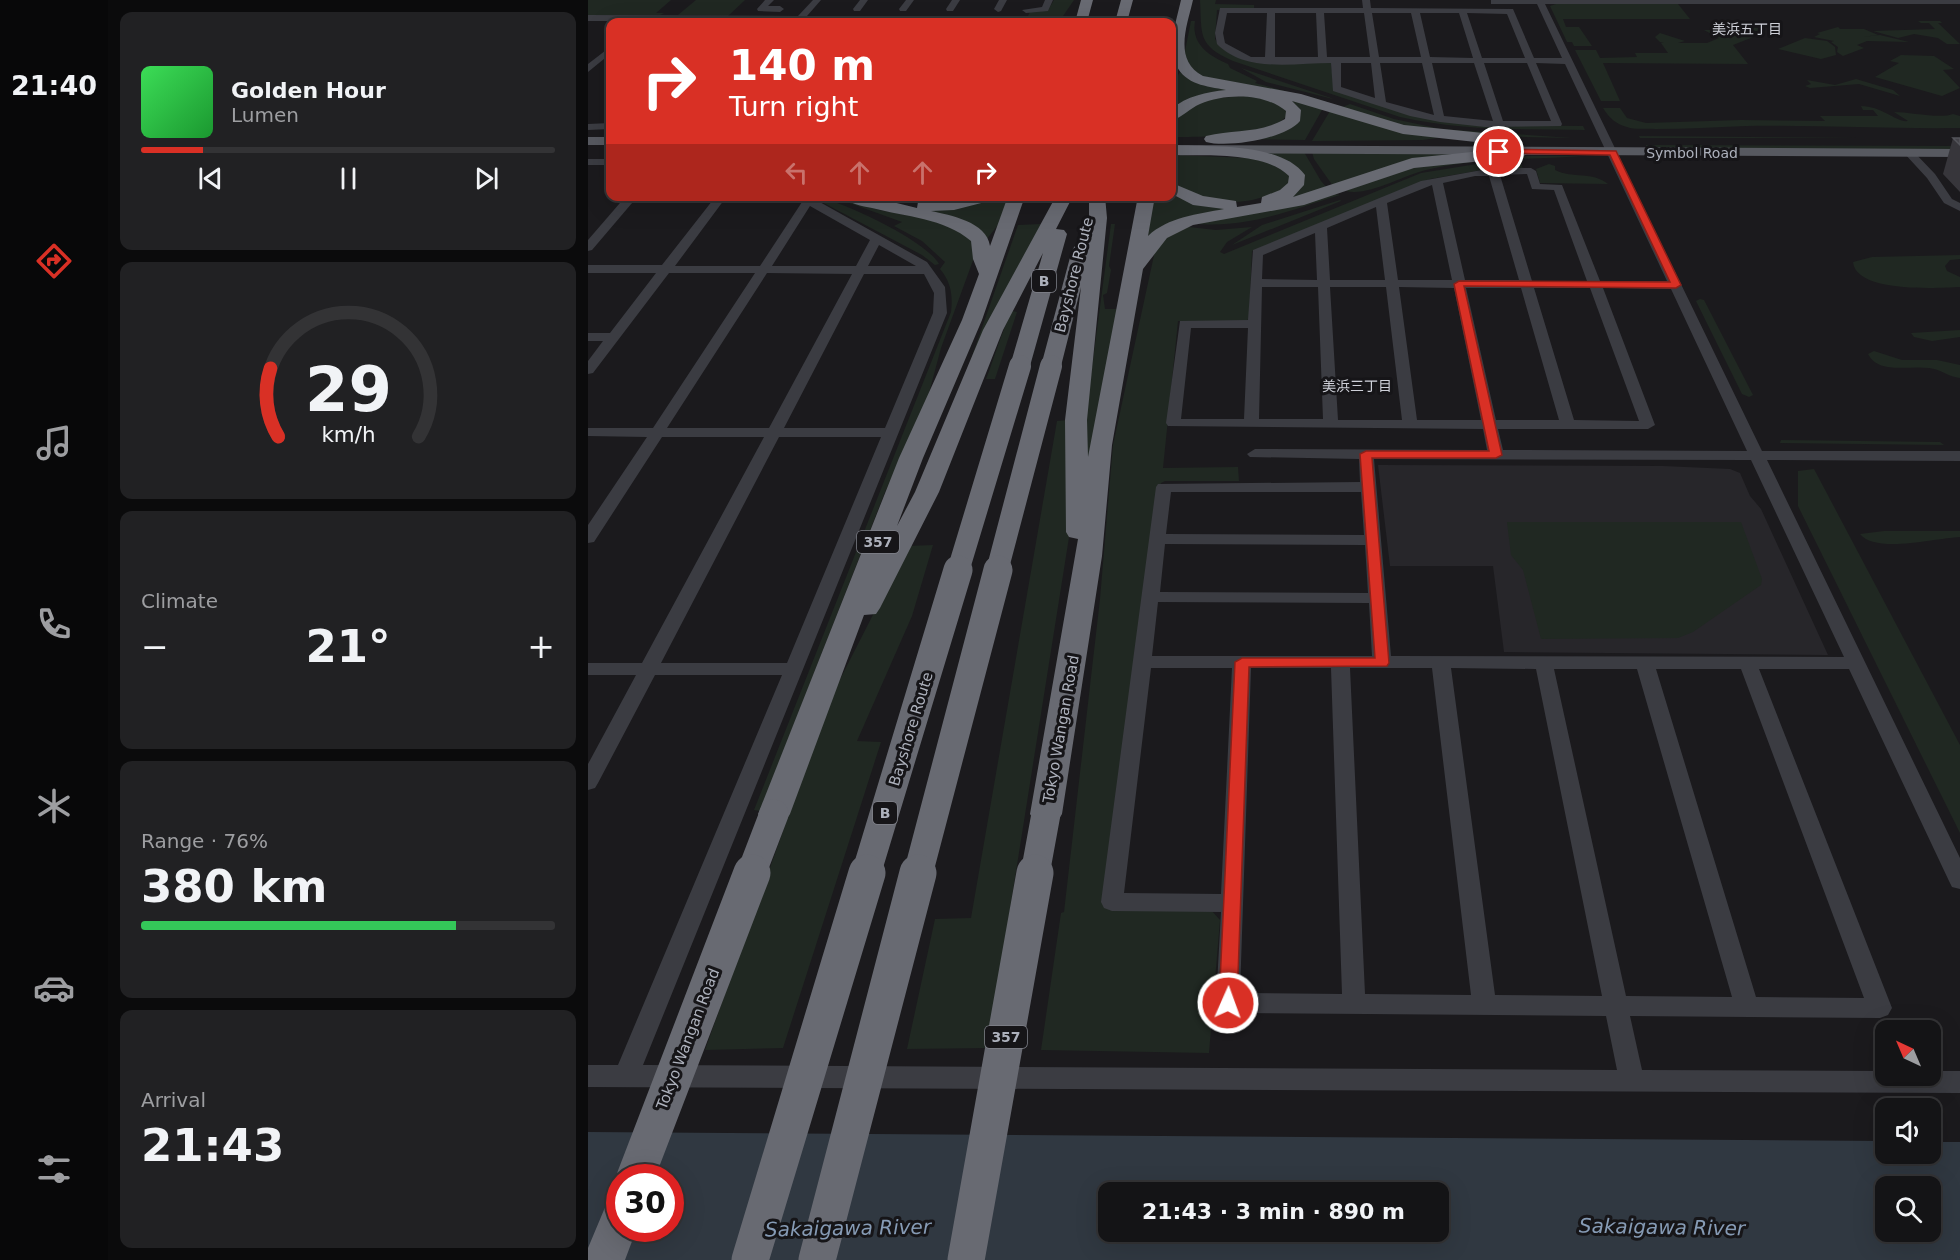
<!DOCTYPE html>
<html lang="en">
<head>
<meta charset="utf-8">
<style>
  :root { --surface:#141416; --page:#212123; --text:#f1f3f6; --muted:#9d9ea1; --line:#333335; --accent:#d93025 }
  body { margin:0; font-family:"DejaVu Sans","Noto Sans JP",sans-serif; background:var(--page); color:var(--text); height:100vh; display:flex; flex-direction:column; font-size:22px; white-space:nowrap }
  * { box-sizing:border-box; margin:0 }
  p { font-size:20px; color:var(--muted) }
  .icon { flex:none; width:33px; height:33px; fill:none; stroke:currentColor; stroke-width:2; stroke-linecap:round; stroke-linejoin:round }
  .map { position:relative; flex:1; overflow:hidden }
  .side { display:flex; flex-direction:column; gap:12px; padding:12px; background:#0b0b0c; width:480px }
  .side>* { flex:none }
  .hud { position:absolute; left:18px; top:18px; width:570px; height:183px; border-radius:12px; box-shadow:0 6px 24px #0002,0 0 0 2px var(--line); background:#d93025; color:#fff; overflow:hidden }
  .needle { width:39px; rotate:316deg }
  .fabs { position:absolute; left:1287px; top:1020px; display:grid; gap:12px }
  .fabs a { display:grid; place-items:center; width:66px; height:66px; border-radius:12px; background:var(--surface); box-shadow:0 6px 24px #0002,0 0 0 2px var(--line); font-size:30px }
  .speed { position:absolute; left:18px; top:1164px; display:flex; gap:12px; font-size:30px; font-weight:700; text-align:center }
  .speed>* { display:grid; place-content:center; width:78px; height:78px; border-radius:50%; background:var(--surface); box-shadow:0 6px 24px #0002,0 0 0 2px var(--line); line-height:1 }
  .speed .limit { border:9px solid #d22; background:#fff; color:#111 }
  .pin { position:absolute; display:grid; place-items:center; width:51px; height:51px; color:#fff; margin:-26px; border:3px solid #fff; border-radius:50%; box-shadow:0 2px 6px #0007 }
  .me { position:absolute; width:66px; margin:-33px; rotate:2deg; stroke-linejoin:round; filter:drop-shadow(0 0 4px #0008) }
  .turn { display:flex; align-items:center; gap:21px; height:126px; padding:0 24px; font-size:27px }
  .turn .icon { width:78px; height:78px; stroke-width:2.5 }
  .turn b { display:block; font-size:42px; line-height:51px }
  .lanes { display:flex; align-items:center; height:57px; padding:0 24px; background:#0003; justify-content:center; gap:30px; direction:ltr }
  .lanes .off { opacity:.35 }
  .big { font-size:45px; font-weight:700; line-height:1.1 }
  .side .tile { flex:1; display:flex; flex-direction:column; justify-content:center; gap:9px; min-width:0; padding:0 21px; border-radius:12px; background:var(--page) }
  .side .dial { align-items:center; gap:0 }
  .dial svg { height:156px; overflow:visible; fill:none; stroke:var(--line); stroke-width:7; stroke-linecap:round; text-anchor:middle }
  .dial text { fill:var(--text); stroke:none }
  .song { display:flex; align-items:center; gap:18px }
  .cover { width:72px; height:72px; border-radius:9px; background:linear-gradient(135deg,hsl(130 70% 55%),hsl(130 70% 35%)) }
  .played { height:6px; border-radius:3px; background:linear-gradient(90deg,var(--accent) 15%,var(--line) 15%) }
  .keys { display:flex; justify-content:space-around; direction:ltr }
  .heat { display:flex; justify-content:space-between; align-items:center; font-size:33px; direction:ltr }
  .charge { height:9px; border-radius:4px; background:linear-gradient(90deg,#34c759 76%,var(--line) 0) }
  .trip { position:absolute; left:510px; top:1182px; width:351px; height:60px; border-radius:12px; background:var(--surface); box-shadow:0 6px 24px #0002,0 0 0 2px var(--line); font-weight:700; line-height:60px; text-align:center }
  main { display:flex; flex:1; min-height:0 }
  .tab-bar { display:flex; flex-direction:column; width:108px; justify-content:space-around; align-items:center; background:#080809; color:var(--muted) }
  .tab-bar .icon { width:42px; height:42px }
  .tab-bar .current { color:var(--accent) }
  .tab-bar b { font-size:27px; color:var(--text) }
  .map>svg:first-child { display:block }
  .built { fill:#27262a }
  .green { fill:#202822 }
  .water { fill:#303841; fill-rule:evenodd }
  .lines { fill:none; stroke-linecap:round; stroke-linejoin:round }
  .minor { fill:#3b3c42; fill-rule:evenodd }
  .major { fill:#575960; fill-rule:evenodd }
  .highway { fill:#686a72; fill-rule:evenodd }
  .highway-bridge-far2 { stroke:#686a72; stroke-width:22 }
  .highway-bridge-far1 { stroke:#686a72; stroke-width:29 }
  .highway-bridge { stroke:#686a72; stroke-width:37 }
  .wall { fill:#37363b }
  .building { fill:#444349; stroke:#54555b; stroke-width:1.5 }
  .route { fill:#d93025; stroke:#8d1f18; stroke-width:1.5 }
  .labels { text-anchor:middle; stroke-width:6; stroke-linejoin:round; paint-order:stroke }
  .far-neighbourhood-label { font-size:14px; fill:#ced0d8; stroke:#161518 }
  .far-street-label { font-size:14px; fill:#adb1bc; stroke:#161518 }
  .shield { fill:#161518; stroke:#80828b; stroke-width:1.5 }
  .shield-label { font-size:14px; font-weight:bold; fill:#adb1bc }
  .street-label { font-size:15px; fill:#adb1bc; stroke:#161518 }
  .near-water-label { font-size:20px; font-style:italic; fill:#869bb5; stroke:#161518 }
</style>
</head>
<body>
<main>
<nav class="tab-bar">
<b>21:40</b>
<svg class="icon current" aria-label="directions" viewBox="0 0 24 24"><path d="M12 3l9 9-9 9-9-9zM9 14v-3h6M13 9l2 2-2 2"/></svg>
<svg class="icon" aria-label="music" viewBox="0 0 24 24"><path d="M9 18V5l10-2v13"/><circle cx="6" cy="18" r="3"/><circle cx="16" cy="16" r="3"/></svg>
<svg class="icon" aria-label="phone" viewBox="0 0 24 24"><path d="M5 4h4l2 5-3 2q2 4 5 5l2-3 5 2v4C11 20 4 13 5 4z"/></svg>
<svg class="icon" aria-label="climate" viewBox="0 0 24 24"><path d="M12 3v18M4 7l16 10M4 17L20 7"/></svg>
<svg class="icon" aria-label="car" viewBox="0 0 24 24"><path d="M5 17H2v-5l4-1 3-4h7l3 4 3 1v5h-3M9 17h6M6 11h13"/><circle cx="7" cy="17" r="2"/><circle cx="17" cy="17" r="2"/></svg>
<svg class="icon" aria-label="filters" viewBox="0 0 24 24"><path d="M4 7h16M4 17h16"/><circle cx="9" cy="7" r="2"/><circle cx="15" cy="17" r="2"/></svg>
</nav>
<section class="side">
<div class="tile">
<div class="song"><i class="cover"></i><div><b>Golden Hour</b><p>Lumen</p></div></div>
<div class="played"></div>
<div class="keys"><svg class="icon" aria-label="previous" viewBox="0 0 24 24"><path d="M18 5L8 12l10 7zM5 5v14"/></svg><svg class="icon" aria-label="pause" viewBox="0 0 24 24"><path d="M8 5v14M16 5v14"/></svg><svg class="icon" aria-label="next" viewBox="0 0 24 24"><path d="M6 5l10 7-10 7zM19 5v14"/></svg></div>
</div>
<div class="tile dial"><svg viewBox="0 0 100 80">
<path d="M14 69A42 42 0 1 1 86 69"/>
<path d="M14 69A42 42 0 0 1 10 34" stroke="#d93025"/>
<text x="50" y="56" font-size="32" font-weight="700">29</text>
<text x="50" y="72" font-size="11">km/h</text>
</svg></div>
<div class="tile"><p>Climate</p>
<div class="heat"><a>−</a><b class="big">21°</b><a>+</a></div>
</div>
<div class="tile"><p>Range · 76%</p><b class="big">380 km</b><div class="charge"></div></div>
<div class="tile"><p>Arrival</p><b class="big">21:43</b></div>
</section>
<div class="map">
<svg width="1372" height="1260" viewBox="0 0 1372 1260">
  <rect width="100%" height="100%" fill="#1b1a1d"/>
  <path class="built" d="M790,465L1075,466L1142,469L1152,473L1162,496L1173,509L1240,655L916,652L905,566H802Z"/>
  <g class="green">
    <path d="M0,0H83L68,13H76L72,15H0Z"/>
    <path d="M108,0H157L140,16L90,15Z"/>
    <path d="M466,0H486L475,16H440L443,10H460Z"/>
    <path d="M612,0H628L627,4L666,5V9L629,10L627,39C647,72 706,61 740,62L743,63L746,90L815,113L898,125L995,126L997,130C934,129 874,131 812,117L645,61C609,45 614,35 612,0Z"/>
    <path d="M968,4H1090L1102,19H975L978,27H991L1004,46H986L984,42H979L962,6Z"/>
    <path d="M1145,20L1164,25L1178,32L1145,45L1160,64L1015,63L1032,101H1013L987,50H1008L1012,58L1049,57L1047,53H1080L1073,43H1076L1072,42L1067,37L1072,33L1097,41L1090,43H1119L1131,38L1116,30H1131L1127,23L1145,22Z"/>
    <path d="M603,21H607C603,44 621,56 640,64L642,68L669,81L667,83L745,104L607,75L596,56Z"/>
    <path d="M1330,21H1352L1354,23H1350L1372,44H1359L1350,38L1326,34L1310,38L1285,31L1347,29L1341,23H1333Z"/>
    <path d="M1250,27L1252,29H1276L1290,35L1274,37L1292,35L1321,42L1279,41L1269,45L1276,48L1255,56L1249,52L1250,47L1243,42L1246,41L1226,37L1232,34L1229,33Z"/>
    <path d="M1217,38L1239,41L1247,47L1248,55L1233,59L1190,49Z"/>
    <path d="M1313,55L1346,56L1366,69L1355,70L1372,88L1354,96L1287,77L1311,63L1302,61Z"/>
    <path d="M653,68L743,98L745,99L678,82Z"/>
    <path d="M592,72L598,77L692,96L739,108L734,110L717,140L656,139L711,117L677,94L600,100L584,109L586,82Z"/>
    <path d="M1268,79L1305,90L1312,96L1271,84L1222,88L1217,86L1223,84L1219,80L1247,85Z"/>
    <path d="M660,96L687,101L700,113C689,138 609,137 584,137C583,99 631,97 660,96Z"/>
    <path d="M762,104L806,119L853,129L984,138L898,136L826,130L752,108Z"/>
    <path d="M1273,106C1294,106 1309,123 1320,121L1306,112C1321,112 1353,119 1365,114L1372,116V128C1302,129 1231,125 1158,126C1128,127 1097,129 1067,129C1058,128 1047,130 1039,127C1028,124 1021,118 1015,108H1032L1039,118L1058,123L1153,120L1237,121L1232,116H1290L1285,110H1275Z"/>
    <path d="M742,111L856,137L835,140L724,141Z"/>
    <path d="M1051,136L1272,138H1052Z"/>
    <path d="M1058,145L1372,146V150L1058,148Z"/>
    <path d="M655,152H716L733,181L741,190L689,203L602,216L576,225L556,239L566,197L584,196V194C615,211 675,214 705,194C745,167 670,154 655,152Z"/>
    <path d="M724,152L870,154L745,186L726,159Z"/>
    <path d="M584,155L663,158L680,162L701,174L703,179L700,187C654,209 634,204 588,188L584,183Z"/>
    <path d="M929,156H994C942,160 889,157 838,170C816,175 779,197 758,191L813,169Z"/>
    <path d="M895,163H933L935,169H900L842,179L664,251L661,319L657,321H590L575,468L650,467L651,481H577L573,483L529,911L623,910L632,920L621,1053L453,1050L473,913L476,912L512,599L525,445L568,246L592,226L628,230L664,227L639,242L632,252L636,254L833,173Z"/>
    <path d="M961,164L967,166V170C985,179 1004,171 1020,184L952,183L948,169Z"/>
    <path d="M746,194L752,195C699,211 658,230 601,223Z"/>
    <path d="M245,197H254L291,210L351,221L383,237L387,255L353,348L338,404L297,492L172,811L166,810L363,312C365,295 363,282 352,269L357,262L334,241L306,226L314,222Z"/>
    <path d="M269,197C292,196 312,209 337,209C365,209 392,197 421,197L410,225L398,240L394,234Z"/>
    <path d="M233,198C260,204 338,241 351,264L347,265L334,255L230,200Z"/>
    <path d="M752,200L753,201L644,245L674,225Z"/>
    <path d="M453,224L383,359L430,225Z"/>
    <path d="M523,224H527L521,266L523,270L519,293L515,295L517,309H529L500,477L497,420Z"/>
    <path d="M1372,255V259L1362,260L1357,266L1359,271L1372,277V287C1348,288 1268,293 1265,262L1284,257Z"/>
    <path d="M1112,299L1116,300L1165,395L1161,397L1154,394L1108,301Z"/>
    <path d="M424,311L429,312L407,379H398C407,356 413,333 424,311Z"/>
    <path d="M1372,330V337L1344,341L1326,337L1323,333Z"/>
    <path d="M1286,351L1314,360H1349L1372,365V378C1361,377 1352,369 1341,368C1321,365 1291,375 1280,354Z"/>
    <path d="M481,420L482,531L400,1048L319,1049L347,919L383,918L469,421Z"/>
    <path d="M1193,440L1352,442L1356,445L1192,443Z"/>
    <path d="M1226,469L1372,745V833L1210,506V471Z"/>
    <path d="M919,522H1153L1174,579L1173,585L1105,632L1090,638L953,639L935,570L923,555Z"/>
    <path d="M1296,531H1372V537C1348,538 1287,554 1272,534Z"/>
    <path d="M345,545L324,616L269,741L293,742L195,1048L117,1050L242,699L320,546Z"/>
  </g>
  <path class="water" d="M0,1132L1297,1141L1298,1154H1342L1343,1142H1372V1260H0ZM32,1178H82V1228H32ZM1298,1186H1342V1232H1298ZM520,1192H850V1232H520Z"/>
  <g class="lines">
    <g class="minor">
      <path d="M177,0H186L180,6H192L196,9L192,12L170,11L169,9Z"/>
      <path d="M225,0H233L219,16H470L474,19L472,22L0,21V15L210,16Z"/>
      <path d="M272,0H280L272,11H266L265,9Z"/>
      <path d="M318,0H326L318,11H312L311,9Z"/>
      <path d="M364,0H372L365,11H359L358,9Z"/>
      <path d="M411,0H419L413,11L410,12L406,9Z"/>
      <path d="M457,0H465L460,11L438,13L434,10L454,7Z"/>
      <path d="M774,0H782L783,8L925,9L946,58H974L949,4H903V0H1372V4H957L1174,451H1372V461L1179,460L1372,858V889L1364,887L1361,881L1261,669H1171L1304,1008L1300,1015L1292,1018L1042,1016L1054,1070L1298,1071V1076H1342V1071H1372V1093L0,1087V1065H30L194,675H67L10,783L7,788L0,790V764L48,675H0V663H54L176,437H74L6,542L0,543V525L59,437L0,436V428H65L167,273H81L5,373L0,374V361L15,341H0V333H22L68,273H0V265H74L128,196H139L87,266H172L214,202L207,196H221L339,262L357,287L359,313L55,1065L1029,1070L1018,1016L640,1013L632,1010L628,1003L633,912L524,911L516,908L513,902L568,487L570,484L772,482L771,459L662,457L659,454L667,449L899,450L895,429L580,426L578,423L592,321L660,320L665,250L833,181L905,168H943L948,171L952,184L974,185L1012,281H1079L977,64L948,63L974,124L973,126L897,127L852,122L822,116L745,91L743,63C706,63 657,73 629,44L627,33L632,8H775ZM639,13H679L677,57H663L637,43L635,33ZM687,13H728L730,57H687ZM736,13H776L782,57H739ZM784,13H823L833,57H791ZM832,13H871L885,58L842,57ZM879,13L919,14L937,58H894ZM753,63H783L787,98L753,87ZM792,63H834L846,115L798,102ZM844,63H886L905,121L856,116ZM896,63H939L963,121H915ZM939,174L944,189L966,190L999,281H944L912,175ZM887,176H901L931,280H877L855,183ZM844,185L864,280H810L799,203ZM222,206L282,240L268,266H184ZM788,207L797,280H742L739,228ZM727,233L729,280L674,279L675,255ZM291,245L328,266H280ZM179,273L264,274L181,428H79ZM276,274H336L346,293L345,313L297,428H196ZM674,287H730L735,419H671ZM742,287H798L814,420H750ZM811,287L866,288L893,420H829ZM878,288H933L971,420H908ZM946,288H1002L1051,421L986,420ZM1015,288L1083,289L1159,451L915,450L910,429H1060L1067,425ZM603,328H660L656,419H593ZM191,437H293L199,663H73ZM786,459L1163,460L1256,657L803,656ZM583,492H773L776,535L578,534ZM577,544L777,545L780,593L572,592ZM570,602L781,603L784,656H564ZM563,668H644L633,894L536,893ZM663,668H743L754,994L652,993ZM762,668H844L883,995L777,994ZM863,668L948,669L1014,996L907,995ZM966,669H1049L1144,997L1038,996ZM1068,669H1153L1276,998L1168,997Z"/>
      <path d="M22,47V54L0,72V64Z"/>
      <path d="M22,123V129L0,130V124Z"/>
      <path d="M1321,150L1325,151L1347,174L1364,199L1372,203V211L1356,203L1339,178L1316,153Z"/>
      <rect x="0" y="159" width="22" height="6"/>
      <path d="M38,196H50L4,250L0,251V240Z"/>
    </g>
    <g class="major">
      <rect x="0" y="137" width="22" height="8"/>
      <path d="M584,145L1372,149V157L584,153Z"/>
    </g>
    <g class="highway">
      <path d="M493,0H505L499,22H487Z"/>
      <path d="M533,0H545L539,22H527Z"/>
      <path d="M593,0H605C599,26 585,60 615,76L713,94L816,125L915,135L923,140L915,145L815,134L704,101L713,110L712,121C697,139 640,148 618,142L616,139L618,136C646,129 671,134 697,119L698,111C676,93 638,93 612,104C602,108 594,118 584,120V109C598,96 619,92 638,90C618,86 598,85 588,65L584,66V37Z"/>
      <path d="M584,145C621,147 693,142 717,175L716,185L705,197L824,158L934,147L942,152L934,157L826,168L716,205L605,225L579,238L555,269L524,445L514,556L474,814L469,822L458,825L447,822L442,814L490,539L481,537L478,532L477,420L493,287L473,366L470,370L463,372L456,370L453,366L484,250L487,246H498L501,218V196H517L519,218L499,420L500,457L550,196H567L560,236C580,217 610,214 636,209L605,205L584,194V183L615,196L648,201L649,207L673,203L674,197L692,190L700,183L701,176C676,151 617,156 584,155Z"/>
      <path d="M254,196H280L329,208L330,202L336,201L407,196L405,200L366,210L343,211C362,215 399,222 402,246L420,196H437L394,320L335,458L309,526L327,492L395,330L468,196H485L468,229L476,230L479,234L442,366L439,370L432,372L425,370L422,366L455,253L415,330L351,492L292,608L288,614L276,615L202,814L197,822L186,825L175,822L170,814L311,458L374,320L391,274L385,259L383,241C356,218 318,217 284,208C274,206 261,204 254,196Z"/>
      <path d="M32,1200V1228H49L37,1260H0V1248L18,1205Z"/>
    </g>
    <g class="highway-bridge-far2">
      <path d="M370,571L432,366"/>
      <path d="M409,571L463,366"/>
    </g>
    <g class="highway-bridge-far1">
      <path d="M163,874L186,814"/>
      <path d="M278,874L370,570"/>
      <path d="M330,874L410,570"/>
      <path d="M447,874L458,814"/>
    </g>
    <g class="highway-bridge">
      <path d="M47,1178L164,873"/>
      <path d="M162,1260L279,873"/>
      <path d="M229,1260L330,873"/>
      <path d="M378,1260L447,873"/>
    </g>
  </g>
  <path class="wall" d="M1365,138H1372V192L1355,174Z"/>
  <path class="building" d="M1365,138H1372V145Z"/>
  <path class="route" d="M911,149L1028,151L1093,285L1088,288L876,286L914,455L908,458H784L801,663L799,666L661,667L649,1003L646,1009L640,1011L633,1009L631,1003L647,662L654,658H787L772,454L778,451H901L866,284L871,281L1082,282L1022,155L908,153L907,152Z"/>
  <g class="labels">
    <g class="far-neighbourhood-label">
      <text x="1159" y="34">美浜五丁目</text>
      <text x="769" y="391">美浜三丁目</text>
    </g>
    <g class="far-street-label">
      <text x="1104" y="158">Symbol Road</text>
    </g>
    <g class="shield">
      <rect x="444" y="270" width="24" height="22" rx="4.5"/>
      <rect x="269" y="531" width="42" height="22" rx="4.5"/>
      <rect x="285" y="802" width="24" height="22" rx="4.5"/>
      <rect x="397" y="1026" width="42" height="22" rx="4.5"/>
    </g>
    <g class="shield-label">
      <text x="456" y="286">B</text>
      <text x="290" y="547">357</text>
      <text x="297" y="818">B</text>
      <text x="418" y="1042">357</text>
    </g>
    <g class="street-label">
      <text transform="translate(486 275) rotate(-76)" y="5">Bayshore Route</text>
      <text transform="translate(323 729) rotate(-73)" y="5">Bayshore Route</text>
      <text transform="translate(473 729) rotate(-80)" y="5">Tokyo Wangan Road</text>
      <text transform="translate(100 1039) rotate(-69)" y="5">Tokyo Wangan Road</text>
    </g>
    <g class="near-water-label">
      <text transform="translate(1074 1227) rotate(1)" y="7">Sakaigawa River</text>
      <text transform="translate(260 1228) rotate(-1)" y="7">Sakaigawa River</text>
    </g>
  </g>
</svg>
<div class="fabs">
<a><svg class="needle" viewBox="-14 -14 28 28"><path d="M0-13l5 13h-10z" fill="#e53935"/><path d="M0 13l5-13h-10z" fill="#9d9ea1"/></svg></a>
<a><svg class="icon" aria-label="sound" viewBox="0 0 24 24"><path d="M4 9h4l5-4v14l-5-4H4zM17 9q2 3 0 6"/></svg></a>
<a><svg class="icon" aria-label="search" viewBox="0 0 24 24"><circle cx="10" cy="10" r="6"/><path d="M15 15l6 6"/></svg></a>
</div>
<div class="speed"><div class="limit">30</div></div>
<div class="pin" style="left:911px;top:152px;background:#d93025"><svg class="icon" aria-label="arrive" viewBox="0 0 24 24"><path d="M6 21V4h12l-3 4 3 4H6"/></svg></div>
<svg class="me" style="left:640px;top:1003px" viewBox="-20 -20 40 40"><circle r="17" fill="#d93025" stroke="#fff" stroke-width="3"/><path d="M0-11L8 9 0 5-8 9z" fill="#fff"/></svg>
<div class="trip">21:43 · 3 min · 890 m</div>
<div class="hud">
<div class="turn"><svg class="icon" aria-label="right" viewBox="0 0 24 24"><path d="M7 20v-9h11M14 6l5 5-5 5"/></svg><div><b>140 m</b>Turn right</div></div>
<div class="lanes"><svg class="icon off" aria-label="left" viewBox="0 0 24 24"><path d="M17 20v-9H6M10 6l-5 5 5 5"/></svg><svg class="icon off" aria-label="ahead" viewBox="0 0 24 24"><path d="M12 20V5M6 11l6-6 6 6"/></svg><svg class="icon off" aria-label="ahead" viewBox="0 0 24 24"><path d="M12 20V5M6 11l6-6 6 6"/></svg><svg class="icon" aria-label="right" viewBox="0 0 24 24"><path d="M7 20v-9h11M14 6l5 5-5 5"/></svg></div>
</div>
</div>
</main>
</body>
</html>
